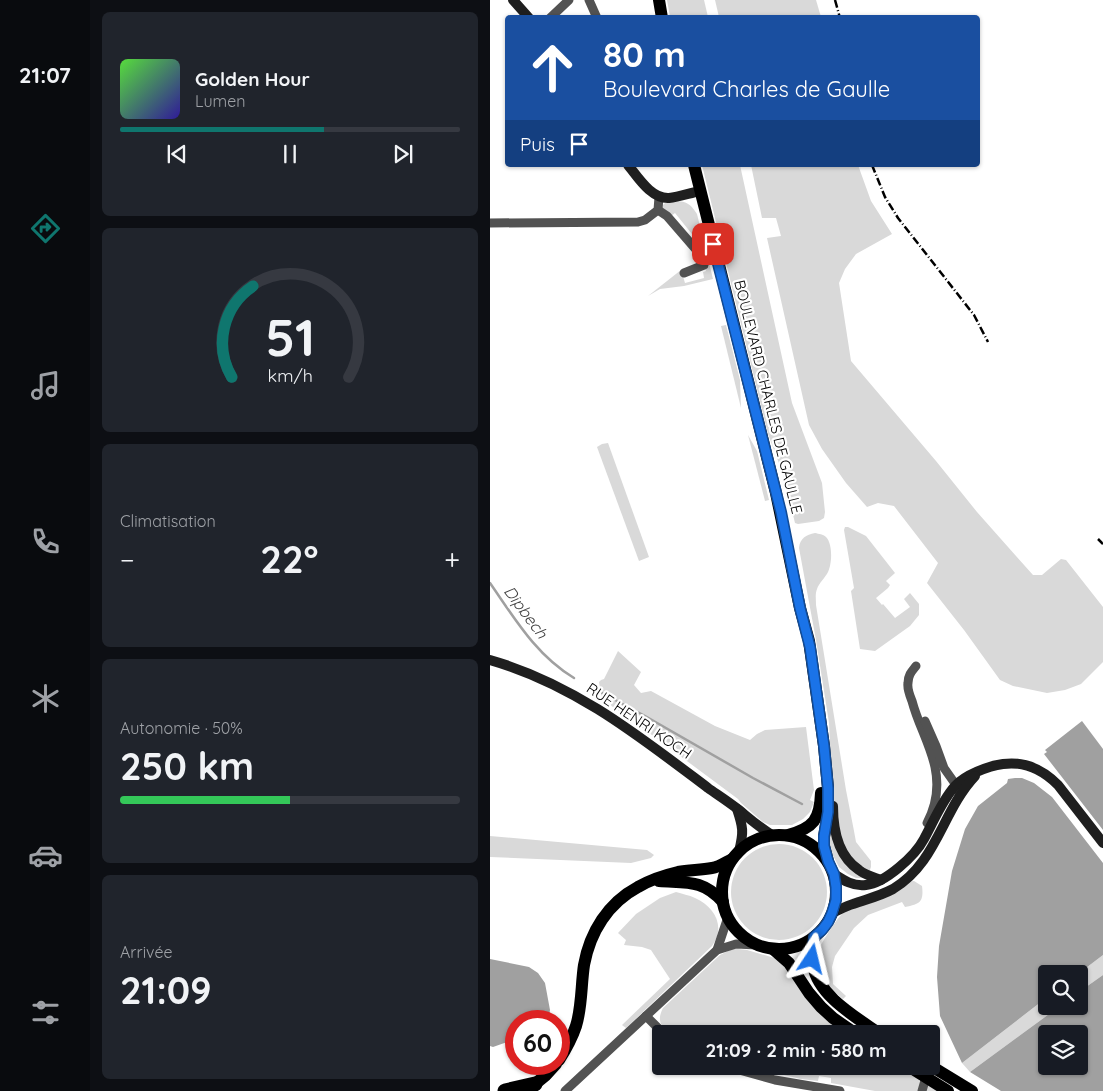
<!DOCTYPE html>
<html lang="fr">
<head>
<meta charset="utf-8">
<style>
  :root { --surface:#171b24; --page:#20242c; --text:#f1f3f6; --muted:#9ea1a6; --line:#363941; --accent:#0f766e }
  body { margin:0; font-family:Quicksand,sans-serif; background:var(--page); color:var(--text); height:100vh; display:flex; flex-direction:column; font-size:19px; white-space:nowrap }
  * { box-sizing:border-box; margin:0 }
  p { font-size:16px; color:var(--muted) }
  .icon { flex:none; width:28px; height:28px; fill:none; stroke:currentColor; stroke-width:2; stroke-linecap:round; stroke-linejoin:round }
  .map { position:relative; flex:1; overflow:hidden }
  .panel { display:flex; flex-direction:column; gap:12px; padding:12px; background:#0d0f14; width:400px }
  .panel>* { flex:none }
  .banner { position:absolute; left:15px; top:15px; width:475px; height:152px; border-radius:5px; box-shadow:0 1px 4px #0004; background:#1a4fa0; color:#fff; overflow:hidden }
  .tools { position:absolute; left:548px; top:965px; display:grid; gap:10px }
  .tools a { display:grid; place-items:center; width:50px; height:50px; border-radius:5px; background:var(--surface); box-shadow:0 1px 4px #0004; font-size:25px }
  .speed { position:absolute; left:15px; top:1010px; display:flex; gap:10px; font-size:25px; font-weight:700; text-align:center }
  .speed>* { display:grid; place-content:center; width:65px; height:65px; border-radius:50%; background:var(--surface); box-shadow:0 1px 4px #0004; line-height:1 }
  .speed .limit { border:8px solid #d22; background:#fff; color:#111 }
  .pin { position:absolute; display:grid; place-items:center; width:42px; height:42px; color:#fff; margin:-21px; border-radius:10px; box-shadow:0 2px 8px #0006 }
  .me { position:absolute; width:55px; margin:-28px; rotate:10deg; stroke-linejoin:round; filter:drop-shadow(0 0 4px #0008) }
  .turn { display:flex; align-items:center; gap:18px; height:105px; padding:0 15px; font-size:22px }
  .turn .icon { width:65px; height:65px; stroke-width:2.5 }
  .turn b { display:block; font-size:35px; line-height:42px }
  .then { display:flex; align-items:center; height:48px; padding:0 15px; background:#0003; gap:10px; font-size:19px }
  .big { font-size:38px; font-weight:800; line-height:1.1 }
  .panel .card { flex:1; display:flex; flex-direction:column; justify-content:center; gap:8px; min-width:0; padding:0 18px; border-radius:8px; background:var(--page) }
  .panel .dial { align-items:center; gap:0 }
  .dial svg { height:130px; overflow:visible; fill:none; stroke:var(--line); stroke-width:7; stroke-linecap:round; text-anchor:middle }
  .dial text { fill:var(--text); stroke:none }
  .song { display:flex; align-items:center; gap:15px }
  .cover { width:60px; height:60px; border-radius:8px; background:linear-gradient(135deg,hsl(110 70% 55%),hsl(250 70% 35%)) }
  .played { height:5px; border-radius:2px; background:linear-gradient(90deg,var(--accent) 60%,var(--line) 60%) }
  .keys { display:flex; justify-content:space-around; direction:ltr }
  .heat { display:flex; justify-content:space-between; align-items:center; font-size:28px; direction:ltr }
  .charge { height:8px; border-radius:4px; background:linear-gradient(90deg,#34c759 50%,var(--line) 0) }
  .trip { position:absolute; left:162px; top:1025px; width:288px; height:50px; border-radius:5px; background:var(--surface); box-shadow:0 1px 4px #0004; font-weight:800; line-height:50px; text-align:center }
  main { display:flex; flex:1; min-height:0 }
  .menu { display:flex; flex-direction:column; width:90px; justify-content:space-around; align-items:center; background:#090b0e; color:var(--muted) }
  .menu .icon { width:35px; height:35px }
  .menu .selected { color:var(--accent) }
  .menu b { font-size:22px; color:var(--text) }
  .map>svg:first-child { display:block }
  .green { fill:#d9d9d9 }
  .water { fill:#a0a0a0; fill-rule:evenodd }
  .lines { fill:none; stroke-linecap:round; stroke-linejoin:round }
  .stream { stroke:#a0a0a0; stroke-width:2.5 }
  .street { stroke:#525252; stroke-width:9 }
  .secondary { stroke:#1f1f1f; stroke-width:10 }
  .primary { stroke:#000; stroke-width:12 }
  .highway { stroke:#000; stroke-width:15 }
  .rail { stroke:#000; stroke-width:2.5; stroke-dasharray:8 2.5 1 2.5; stroke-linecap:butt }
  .route-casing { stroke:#114b97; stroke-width:12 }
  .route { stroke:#1a73e8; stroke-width:9 }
  .labels { text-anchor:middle; stroke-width:4.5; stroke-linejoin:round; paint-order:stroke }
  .street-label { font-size:15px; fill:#000; stroke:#fff }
  .water-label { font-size:16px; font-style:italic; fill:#414141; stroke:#fff }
</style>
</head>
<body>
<main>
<nav class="menu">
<b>21:07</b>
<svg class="icon selected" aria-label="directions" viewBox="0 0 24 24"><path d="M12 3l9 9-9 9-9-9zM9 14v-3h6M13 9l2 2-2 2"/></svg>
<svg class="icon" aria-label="music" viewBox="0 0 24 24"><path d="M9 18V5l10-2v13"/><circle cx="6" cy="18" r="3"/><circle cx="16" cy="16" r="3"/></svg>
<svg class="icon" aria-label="phone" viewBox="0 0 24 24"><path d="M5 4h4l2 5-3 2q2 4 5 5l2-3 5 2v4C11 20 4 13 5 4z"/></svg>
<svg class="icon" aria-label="climate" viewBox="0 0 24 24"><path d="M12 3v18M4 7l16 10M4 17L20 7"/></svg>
<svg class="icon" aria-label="car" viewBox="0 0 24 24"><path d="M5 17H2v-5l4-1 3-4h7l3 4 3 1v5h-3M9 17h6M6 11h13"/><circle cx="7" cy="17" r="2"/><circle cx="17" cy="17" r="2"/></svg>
<svg class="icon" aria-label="filters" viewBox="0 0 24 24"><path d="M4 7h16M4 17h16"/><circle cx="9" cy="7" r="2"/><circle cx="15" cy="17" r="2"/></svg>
</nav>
<section class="panel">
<div class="card">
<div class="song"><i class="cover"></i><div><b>Golden Hour</b><p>Lumen</p></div></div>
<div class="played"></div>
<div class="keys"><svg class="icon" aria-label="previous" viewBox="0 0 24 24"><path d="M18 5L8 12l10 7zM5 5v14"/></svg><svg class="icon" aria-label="pause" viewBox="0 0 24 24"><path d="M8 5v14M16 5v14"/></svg><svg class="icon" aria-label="next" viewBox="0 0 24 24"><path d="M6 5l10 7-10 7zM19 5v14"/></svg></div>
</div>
<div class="card dial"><svg viewBox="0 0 100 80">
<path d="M14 69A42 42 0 1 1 86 69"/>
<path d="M14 69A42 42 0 0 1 27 13" stroke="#0f766e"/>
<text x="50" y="56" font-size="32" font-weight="700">51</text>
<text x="50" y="72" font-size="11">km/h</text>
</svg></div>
<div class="card"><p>Climatisation</p>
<div class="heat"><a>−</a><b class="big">22°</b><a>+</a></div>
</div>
<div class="card"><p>Autonomie · 50%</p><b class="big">250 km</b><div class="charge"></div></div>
<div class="card"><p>Arrivée</p><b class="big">21:09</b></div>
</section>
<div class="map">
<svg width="613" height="1091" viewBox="0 0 613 1091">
  <rect width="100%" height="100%" fill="#fff"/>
  <g class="green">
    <path d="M177,0H214L218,17H180Z"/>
    <path d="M225,0H326L331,17H229Z"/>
    <path d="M212,165H250L302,403L332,483L335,512L334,518L329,521L308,524L305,523L293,474L278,434Z"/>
    <path d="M261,165H368L381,201L402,234L366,254L355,269L349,283L361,361L446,461L487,512L543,575H552L571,559L576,560L613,607V662L591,684L575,690L557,693L523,686L510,680L474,630L437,583L448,563L404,506L388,503L377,507L356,483L332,449L319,425L277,238L291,236L286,218H272Z"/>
    <path d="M183,201C196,201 200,203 207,214L223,279L194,286L170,289L158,296L191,270L195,283L214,278L213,272L216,271L212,256L209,253L214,249L185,213L181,216L173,209V205L175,203Z"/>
    <path d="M236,325L250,380L251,408L231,326Z"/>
    <path d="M258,435L267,451L279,500L275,501Z"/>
    <path d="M118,443L159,557L149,561L107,447L112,444Z"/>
    <path d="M355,527H358L376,536L405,573L396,581L400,585L398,588L386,598L392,605L393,604L405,618L420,607L414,599L420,593L429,604V615L420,626L385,651L370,649L361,591L364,588L354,530Z"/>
    <path d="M325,533C329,534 333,534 336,537C343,544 342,564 338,572C335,578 329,583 327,589C325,594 326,599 326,605L356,790L364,831L366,842L381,861V867L378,875L374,878H366L358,874L349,867L338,846L341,767L339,723L326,640L309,548C310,538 316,535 325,533Z"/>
    <path d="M128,651L151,672L144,685L151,693L161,691L225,726L260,740L267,734L275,730L316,727L324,790L320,800L324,802L320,812L313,819L302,825H280L273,822L251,803L248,799L131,712L112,700L109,682L111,680L114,679Z"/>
    <path d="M0,836L157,850L164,855L161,858L141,863L0,857Z"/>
    <circle cx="289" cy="892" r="48"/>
    <path d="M424,881L432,886C434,902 430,904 415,907L412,902L378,915L364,928L345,956L342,967L343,984L356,996L353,999C347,994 341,989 336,983C329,972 326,956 331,945C333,940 337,936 339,931C345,923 349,916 356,910L416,882Z"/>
    <path d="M186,892C192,894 199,895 205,898C225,907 236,927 222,946L136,1028L132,1025L180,979L161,950L152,947L134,945L136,940L128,933L146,914L170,898Z"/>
    <path d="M242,949H248L257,950L288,959L357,1034H184L182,1033L179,1034C170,1025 167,1020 173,1008L230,955Z"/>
    <path d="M613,955V975L589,992L588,974Z"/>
    <path d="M556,998V1006H570L480,1072L472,1063Z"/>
    <path d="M254,1066H398L408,1073L412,1067L427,1076L433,1087L441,1085L450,1091H385L341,1083V1078L329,1076L328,1081L311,1079Z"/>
  </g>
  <g class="water">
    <path d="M592,721L613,749V830L554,754L557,752L555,750Z"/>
    <path d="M525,778H532L544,783L562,797L613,863V955L588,974H556V998L472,1063L450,1016L447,977L449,946L462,871L475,829L488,806L517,783L518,779Z"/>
    <path d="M0,959L39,967L48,973L55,983L60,1010L58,1021H26V1039L3,1047L0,1046Z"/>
    <path d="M613,975V1091H511L480,1072L570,1006H589V992ZM556,1034H589V1066H556Z"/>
  </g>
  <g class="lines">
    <g class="stream">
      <path d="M0,583C25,619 46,655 84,678"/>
      <path d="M112,693L155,716L263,778L312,804"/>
    </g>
    <g class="street">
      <path d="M99,0L107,18"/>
      <path d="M60,18L79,0"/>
      <path d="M168,210L177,216L209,253L212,256L214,265L194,273"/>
      <path d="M0,223L148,222L155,220L168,210L169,197"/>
      <path d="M426,666C422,671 418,675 418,683C417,689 420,696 422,701C428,724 440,744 445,767C449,786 446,806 437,823"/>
      <path d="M435,721L446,746L454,768L466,785V790"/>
      <path d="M227,950L238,917"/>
      <path d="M156,1016L174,1034"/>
      <path d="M235,1066L285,1080L350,1091"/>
      <path d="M75,1091L227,950L246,944L267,945"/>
      <path d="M432,1091L436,1077"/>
    </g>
    <g class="secondary">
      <path d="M23,0L39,18"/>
      <path d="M138,165C148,177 161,199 179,198C189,197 200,193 210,191"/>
      <path d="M0,660C84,684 149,736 218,788C228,795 239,802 249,810C260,819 270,828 282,835"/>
      <path d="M343,806C343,829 348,856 369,870C375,875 383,877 391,880"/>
      <path d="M247,809C253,827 254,832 249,851"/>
      <path d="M344,874C353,880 364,887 376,885C395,883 425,856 434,839C444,821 451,802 465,786C475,775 498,766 513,764C534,761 553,770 568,785L613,843"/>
      <path d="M342,913C349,910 356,906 363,904C377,899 390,896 403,889C447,863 452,811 485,776"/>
    </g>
    <g class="primary">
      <path d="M169,0L172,18"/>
      <path d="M204,165L286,493L310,608L319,641L334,746L338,788V812L334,837V846L338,861"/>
      <circle cx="289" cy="892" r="57"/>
      <path d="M298,835C324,828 330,819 331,793"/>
      <path d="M169,881C196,883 213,879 233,902"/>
      <path d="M324,937C323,946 321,956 323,965C328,996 366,1017 390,1034"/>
      <path d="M283,949L299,963L319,993L331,1007L343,1018L366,1034"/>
      <path d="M69,1060C76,1049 82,1038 86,1026C92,1007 91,985 94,965C100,932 118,903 148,887C160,880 175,875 188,872C199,870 210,870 222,868C229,867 236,862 242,859"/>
      <path d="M418,1066L458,1091"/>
      <path d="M441,1066L482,1091"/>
      <path d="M39,1089L56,1075L66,1064"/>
    </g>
    <path class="highway" d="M15,1091L45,1084"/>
    <g class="rail">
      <path d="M345,0L350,18"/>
      <path d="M382,165L395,197L408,218L484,315L498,342"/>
      <path d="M608,539L613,544"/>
    </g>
  </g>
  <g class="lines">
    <defs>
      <path id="route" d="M223,244L291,512L310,608L320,647L334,746L338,788V812L334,836V846L338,861L344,874L346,887V900L342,913L338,922L332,930L324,937L322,959"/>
    </defs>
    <use href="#route" class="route-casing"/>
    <use href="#route" class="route"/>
  </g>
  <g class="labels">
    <g class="street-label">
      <text transform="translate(278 397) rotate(76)" y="5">BOULEVARD CHARLES DE GAULLE</text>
      <text transform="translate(149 721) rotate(34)" y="5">RUE HENRI KOCH</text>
    </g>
    <g class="water-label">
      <text transform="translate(36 612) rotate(53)" y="6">Dipbech</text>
    </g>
  </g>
</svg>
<div class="tools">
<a><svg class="icon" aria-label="search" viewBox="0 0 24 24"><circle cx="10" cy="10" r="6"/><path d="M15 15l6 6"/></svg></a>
<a><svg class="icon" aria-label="layers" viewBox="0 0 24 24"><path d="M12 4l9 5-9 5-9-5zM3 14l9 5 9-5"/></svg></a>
</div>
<div class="speed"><div class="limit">60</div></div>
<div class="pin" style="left:223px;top:244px;background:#d93025"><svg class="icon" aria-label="arrive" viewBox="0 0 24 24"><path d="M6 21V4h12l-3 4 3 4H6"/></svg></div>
<svg class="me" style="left:322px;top:959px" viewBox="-20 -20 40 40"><path d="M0-17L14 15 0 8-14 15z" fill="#1a73e8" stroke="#fff" stroke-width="4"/></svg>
<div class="trip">21:09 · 2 min · 580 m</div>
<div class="banner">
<div class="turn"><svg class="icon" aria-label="ahead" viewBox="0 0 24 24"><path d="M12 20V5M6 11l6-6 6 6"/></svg><div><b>80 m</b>Boulevard Charles de Gaulle</div></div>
<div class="then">Puis<svg class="icon" aria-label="arrive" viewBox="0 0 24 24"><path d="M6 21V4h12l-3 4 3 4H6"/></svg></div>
</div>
</div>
</main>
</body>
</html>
